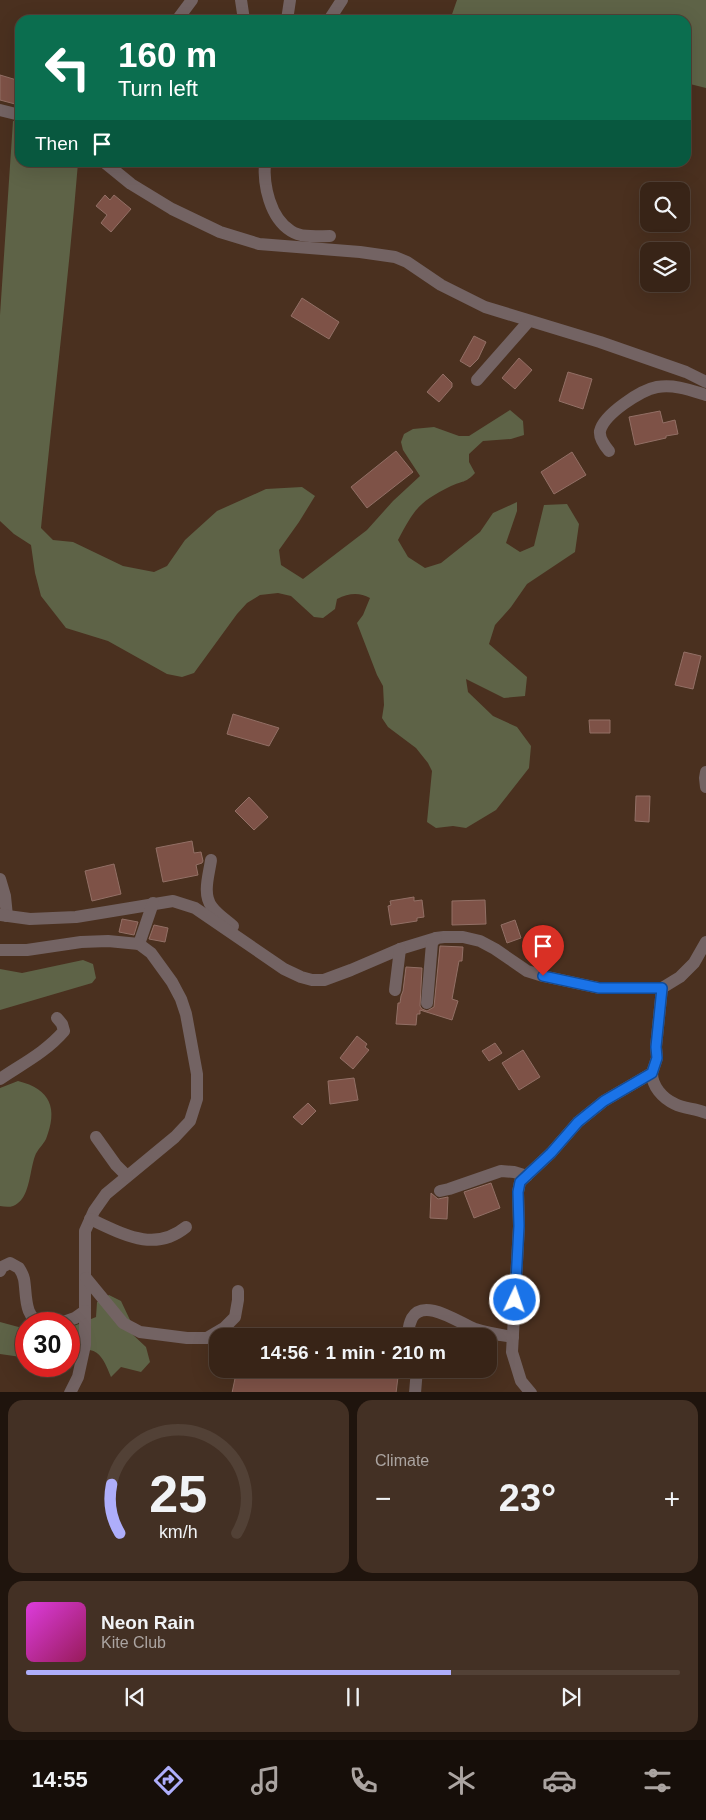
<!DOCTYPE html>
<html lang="en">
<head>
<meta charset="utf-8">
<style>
  :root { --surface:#382417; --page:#433024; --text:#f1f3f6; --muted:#aba4a1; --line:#524136; --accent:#aeaefb }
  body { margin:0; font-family:Helvetica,sans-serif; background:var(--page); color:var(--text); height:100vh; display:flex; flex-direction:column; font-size:19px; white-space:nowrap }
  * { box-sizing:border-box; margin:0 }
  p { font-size:16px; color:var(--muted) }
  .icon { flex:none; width:28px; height:28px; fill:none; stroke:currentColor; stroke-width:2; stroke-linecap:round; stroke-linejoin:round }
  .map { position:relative; height:1392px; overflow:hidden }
  .details { display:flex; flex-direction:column; gap:8px; padding:8px; background:#1f140d; flex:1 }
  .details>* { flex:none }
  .banner { position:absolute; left:15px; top:15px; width:676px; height:152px; border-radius:15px; box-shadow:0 5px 20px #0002,0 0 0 1px var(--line); background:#0b6e4f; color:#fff; overflow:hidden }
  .buttons { position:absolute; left:640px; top:182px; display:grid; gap:10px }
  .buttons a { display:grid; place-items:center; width:50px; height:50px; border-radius:10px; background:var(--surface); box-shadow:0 5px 20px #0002,0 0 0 1px var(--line); font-size:25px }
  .speed { position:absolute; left:15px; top:1312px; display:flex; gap:10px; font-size:25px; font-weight:700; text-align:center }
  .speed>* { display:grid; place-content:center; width:65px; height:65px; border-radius:50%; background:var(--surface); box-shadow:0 5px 20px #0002,0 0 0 1px var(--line); line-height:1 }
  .speed .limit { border:8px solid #d22; background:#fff; color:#111 }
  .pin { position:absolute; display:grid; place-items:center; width:42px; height:42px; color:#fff; margin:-51px -21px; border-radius:50% 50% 50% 0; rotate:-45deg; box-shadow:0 0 5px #0007 }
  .pin .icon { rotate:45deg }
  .me { position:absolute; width:55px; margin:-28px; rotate:3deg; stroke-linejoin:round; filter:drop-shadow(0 0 4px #0008) }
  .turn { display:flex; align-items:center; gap:18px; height:105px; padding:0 20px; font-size:22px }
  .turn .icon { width:65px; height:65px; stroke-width:2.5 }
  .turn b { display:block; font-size:35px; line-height:42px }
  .then { display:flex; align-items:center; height:48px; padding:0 20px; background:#0003; gap:10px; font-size:19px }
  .big { font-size:38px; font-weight:700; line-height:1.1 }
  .details .widget { flex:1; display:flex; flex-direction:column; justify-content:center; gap:8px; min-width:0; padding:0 18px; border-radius:15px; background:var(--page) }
  .details .dial { align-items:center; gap:0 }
  .dial svg { height:130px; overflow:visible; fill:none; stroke:var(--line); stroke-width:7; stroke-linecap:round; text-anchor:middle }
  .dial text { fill:var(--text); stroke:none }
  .song { display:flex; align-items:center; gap:15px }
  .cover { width:60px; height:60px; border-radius:8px; background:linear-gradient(135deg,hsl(300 70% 55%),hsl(330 70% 35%)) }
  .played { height:5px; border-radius:2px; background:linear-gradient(90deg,var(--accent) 65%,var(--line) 65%) }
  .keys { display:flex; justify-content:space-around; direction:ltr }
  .heat { display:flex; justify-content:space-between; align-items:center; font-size:28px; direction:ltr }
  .details .tiles { flex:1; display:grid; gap:8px; grid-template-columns:1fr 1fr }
  .widget:last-child { grid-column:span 2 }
  .trip { position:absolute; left:209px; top:1328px; width:288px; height:50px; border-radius:15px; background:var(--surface); box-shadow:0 5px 20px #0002,0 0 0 1px var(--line); font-weight:700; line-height:50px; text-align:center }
  .dock { display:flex; height:80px; justify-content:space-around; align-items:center; background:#160e09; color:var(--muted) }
  .dock .icon { width:35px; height:35px }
  .dock .current { color:var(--accent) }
  .dock b { font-size:22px; color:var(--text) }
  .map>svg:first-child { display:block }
  .green { fill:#5e6347 }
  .building { fill:#7e5247; stroke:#926f65 }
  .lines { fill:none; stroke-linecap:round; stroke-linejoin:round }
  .minor { stroke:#736363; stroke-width:12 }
  .route-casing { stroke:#114b97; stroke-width:12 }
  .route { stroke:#1a73e8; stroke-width:9 }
</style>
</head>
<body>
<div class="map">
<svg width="706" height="1393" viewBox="0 0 706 1393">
  <rect width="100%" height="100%" fill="#4a301f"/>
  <g class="green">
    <path d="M457,0H706V88L686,83V20H450Z"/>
    <path d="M13,121L20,122V162L78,163C68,285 53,406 41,528L53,540L73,542L123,566L154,572L167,566L185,540L217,511L266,489L302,487L315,496L299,522L279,550L281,565L303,579L367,530L393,501L420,476L403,450L401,442L404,434L413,429L434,427L459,436H469L510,410L523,421L524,435L511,439L483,441L469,454V462L475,473C466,483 462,481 451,486C419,502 415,508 398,540L408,557L425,568L441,563L480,532L493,513L517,502V511L506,543L520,552L534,546L544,505L567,504L579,524L575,552L527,584L511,607L495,625L489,644L527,677L525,696L504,698L466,679L468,692L493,716L517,727L531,746L529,768L496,810L466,828L453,826L436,828L427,822L432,771L428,763L416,748L388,727L382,718L384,705L383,686L377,675L357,623L363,615L370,598C359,592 349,593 337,599L335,609L323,618L314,617L291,596L278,593L260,595L247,603L237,614L194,673L182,677L167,674L108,641L66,628L41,596L35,573L31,545L14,534L0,521V315Z"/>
    <path d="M83,960L93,964L96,978L92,983L0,1010V969L22,973Z"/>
    <path d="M18,1081C51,1089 58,1109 46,1139C43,1145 37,1150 35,1156C30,1169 30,1194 18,1203C13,1208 6,1207 0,1206V1088Z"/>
    <path d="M109,1295L121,1301L130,1320L131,1333L146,1347L150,1362L141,1372L121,1367L111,1377C102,1354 95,1342 69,1356V1328L96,1317L97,1302Z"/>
    <path d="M0,1322L26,1329V1360L21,1357L0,1354Z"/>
  </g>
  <g class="building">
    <path d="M0,75L20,81L15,104L0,100Z"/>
    <path d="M105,195L110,200L114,195L131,209L111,232L101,223L107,215L96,206Z"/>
    <path d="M302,298L339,322L329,339L291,316Z"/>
    <path d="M474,336L486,342L478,359L470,367L460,361Z"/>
    <path d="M519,358L532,370L515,389L502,378Z"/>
    <path d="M568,372L592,379L583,409L559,401Z"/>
    <path d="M443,374L452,383V387L439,402L427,392Z"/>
    <path d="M660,411L663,423L675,420L678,434L666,436V438L635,445L629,417Z"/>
    <path d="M396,451L413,472L367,508L351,487Z"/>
    <path d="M572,452L586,475L554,494L541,472Z"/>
    <path d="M684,652L701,656L693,689L675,685Z"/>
    <path d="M233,714L279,728L269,746L227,734Z"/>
    <path d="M589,720H610V733H590Z"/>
    <path d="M636,796H650L649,822L635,821Z"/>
    <path d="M249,797L268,817L254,830L235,811Z"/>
    <path d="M192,841L194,853L201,852L203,861L202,863L196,865L198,875L163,882L156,848Z"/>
    <path d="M114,864L121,894L92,901L85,871Z"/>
    <path d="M414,897V901L422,900L424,917L417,918V921L391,925L388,906L391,905L390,901Z"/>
    <path d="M485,900L486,924L452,925V901Z"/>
    <path d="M122,919L138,922L134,935L119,932Z"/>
    <path d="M515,920L521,938L507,943L501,925Z"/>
    <path d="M154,925L168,928L165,942L149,939Z"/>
    <path d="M440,946L463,947L462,961H459L452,999L458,1001L452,1020L420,1010V1014H417L416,1025L396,1024L398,1003H400L401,996L403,991L406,967L422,968L420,1006L422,1009L427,1011L434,1007Z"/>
    <path d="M357,1036L367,1044L365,1047L369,1050L353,1069L340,1058Z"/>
    <path d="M495,1043L502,1053L489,1061L482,1051Z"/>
    <path d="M523,1050L540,1077L519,1090L502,1063Z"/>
    <path d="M354,1078L358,1100L330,1104L328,1081Z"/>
    <path d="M308,1103L316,1111L302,1125L293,1117Z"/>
    <path d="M491,1183L500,1208L474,1218L464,1192Z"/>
    <path d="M431,1193L438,1199L448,1197L447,1219L430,1218Z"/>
    <path d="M237,1369H360L379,1373L380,1369H399L396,1393H232Z"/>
  </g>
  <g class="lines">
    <g class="minor">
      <path d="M241,0L244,20"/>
      <path d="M177,20L192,0"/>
      <path d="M287,20L290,0"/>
      <path d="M329,20L342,0"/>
      <path d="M0,110L20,115"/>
      <path d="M104,162L131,184L172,209L220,232L259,244L360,252L395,257L407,262L441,285L485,307L600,342L686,372L706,382"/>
      <path d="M265,162C263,185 270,218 291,231C302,238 317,236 330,236"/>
      <path d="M477,380L528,322"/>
      <path d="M609,451C604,445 599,438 600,431C604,414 641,390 657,387C674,384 690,390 706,395"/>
      <path d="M706,772L705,778L706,787"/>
      <path d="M211,860C209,875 202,894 212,907C217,914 226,920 233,926"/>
      <path d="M0,879L5,896L7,916"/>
      <path d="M0,915L30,919L76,917L173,901L195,908L284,969L301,977L312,980H324L351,970L400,949L436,938L444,937H463L480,941L495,949L527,971L543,976L599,988H662L680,977L694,963L706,942"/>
      <path d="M139,944L153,903"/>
      <path d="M0,950H27L81,942L108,941L139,944L151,953L172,982L181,999L186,1014L197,1074V1099L190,1121L175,1137L106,1194L94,1211L85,1231V1345L78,1377L70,1393"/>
      <path d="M395,990L400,949"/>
      <path d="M427,1003L432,943L436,938"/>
      <path d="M652,1073C652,1086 662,1098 675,1104C684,1109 696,1108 706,1113"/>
      <path d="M0,1079C22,1064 46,1052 64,1031L62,1024L57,1018"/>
      <path d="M96,1137L116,1165L127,1176"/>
      <path d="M440,1191L449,1189L501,1171L514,1172L527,1176"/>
      <path d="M90,1219C123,1234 154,1253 186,1227"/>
      <path d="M0,1271L2,1267L10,1263L19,1268C21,1271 23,1275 24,1279C27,1295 23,1318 43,1324"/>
      <path d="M86,1278L123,1323L140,1332L187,1338H207L224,1328L235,1317L238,1300V1291"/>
      <path d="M58,1324L75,1318L85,1311"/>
      <path d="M409,1336C408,1330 409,1324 412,1318C424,1297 459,1323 475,1329C487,1333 500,1335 513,1337"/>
      <path d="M415,1393L417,1369"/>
      <path d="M531,1393L521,1381L512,1352L519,1226L518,1192L520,1182L551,1153L578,1122L604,1101L652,1073L657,1058L656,1047L662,988"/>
    </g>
  </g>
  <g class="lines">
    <defs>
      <path id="route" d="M515,1300L519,1226L518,1192L520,1182L551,1153L578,1122L604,1101L652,1073L657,1058L656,1047L662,988H599L543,976"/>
    </defs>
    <use href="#route" class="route-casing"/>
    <use href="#route" class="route"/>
  </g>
</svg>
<div class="buttons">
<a><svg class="icon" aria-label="search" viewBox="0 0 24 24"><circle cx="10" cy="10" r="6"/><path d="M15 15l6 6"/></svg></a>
<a><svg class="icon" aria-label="layers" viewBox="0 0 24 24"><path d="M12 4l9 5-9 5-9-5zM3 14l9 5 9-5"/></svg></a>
</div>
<div class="speed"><div class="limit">30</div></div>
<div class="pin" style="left:543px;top:976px;background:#d93025"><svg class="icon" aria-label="arrive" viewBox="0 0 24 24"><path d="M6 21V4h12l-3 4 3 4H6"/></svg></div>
<svg class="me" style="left:515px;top:1300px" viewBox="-20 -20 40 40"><circle r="17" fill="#1a73e8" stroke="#fff" stroke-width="3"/><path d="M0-11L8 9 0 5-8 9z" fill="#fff"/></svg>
<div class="trip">14:56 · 1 min · 210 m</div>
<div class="banner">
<div class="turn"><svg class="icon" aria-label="left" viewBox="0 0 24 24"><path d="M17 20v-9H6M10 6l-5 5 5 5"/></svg><div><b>160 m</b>Turn left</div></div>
<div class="then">Then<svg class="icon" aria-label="arrive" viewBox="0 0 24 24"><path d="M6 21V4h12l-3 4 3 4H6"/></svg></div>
</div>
</div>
<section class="details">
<div class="tiles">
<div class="widget dial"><svg viewBox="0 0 100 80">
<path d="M14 69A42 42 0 1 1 86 69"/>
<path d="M14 69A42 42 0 0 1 9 39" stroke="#aeaefb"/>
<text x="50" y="56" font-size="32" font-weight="700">25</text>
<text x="50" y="72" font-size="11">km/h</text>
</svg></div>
<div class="widget"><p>Climate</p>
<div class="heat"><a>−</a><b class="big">23°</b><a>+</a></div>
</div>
<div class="widget">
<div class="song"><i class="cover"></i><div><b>Neon Rain</b><p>Kite Club</p></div></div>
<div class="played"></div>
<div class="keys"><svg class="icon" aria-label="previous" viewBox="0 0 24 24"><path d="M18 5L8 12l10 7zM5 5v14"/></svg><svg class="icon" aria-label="pause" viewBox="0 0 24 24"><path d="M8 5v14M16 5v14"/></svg><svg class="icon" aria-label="next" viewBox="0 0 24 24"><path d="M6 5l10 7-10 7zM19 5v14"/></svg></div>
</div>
</div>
</section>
<nav class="dock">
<b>14:55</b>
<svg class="icon current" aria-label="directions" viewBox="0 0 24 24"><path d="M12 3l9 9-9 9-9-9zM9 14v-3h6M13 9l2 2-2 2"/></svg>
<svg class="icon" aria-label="music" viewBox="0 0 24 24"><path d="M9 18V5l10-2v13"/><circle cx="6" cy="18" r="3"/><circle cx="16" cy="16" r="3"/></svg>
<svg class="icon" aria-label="phone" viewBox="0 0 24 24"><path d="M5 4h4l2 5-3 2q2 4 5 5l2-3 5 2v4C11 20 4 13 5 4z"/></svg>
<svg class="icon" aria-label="climate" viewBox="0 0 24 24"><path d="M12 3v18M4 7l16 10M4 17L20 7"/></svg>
<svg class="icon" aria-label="car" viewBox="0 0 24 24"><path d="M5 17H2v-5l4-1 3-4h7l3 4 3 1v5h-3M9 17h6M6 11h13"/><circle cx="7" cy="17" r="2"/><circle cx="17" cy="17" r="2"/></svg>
<svg class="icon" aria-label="filters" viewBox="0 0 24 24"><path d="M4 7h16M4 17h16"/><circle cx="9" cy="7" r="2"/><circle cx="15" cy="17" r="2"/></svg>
</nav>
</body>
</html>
